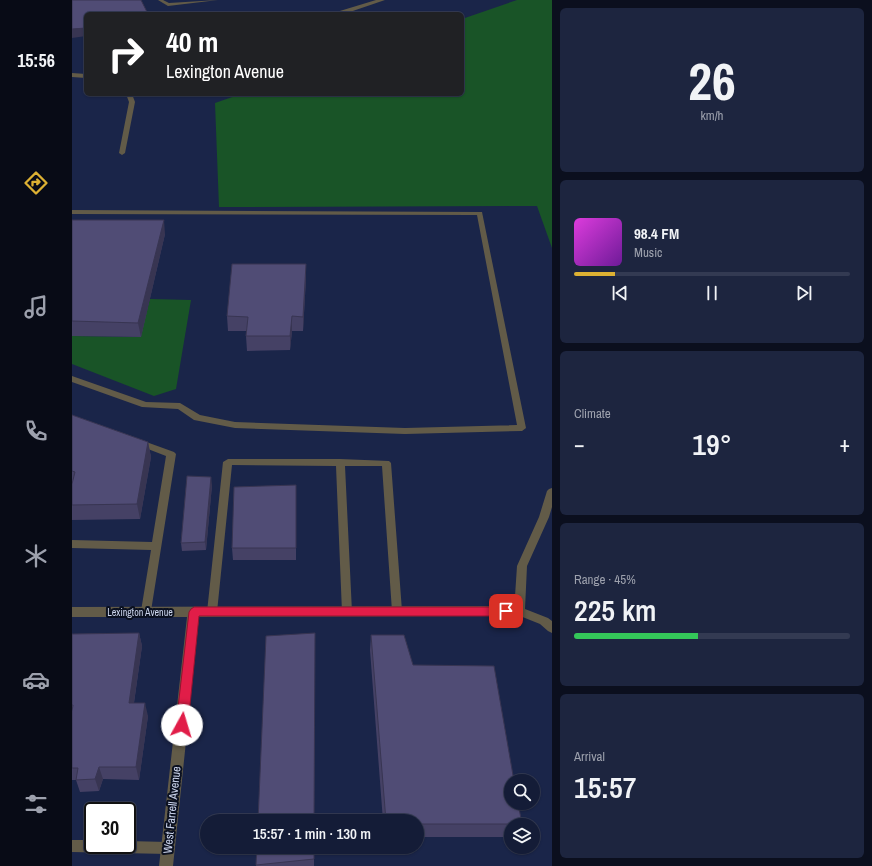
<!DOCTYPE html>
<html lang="en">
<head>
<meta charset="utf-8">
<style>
  :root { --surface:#141c37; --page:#1d253f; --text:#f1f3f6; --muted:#9da1ad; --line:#333a52; --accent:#ddb133 }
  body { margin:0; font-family:"Archivo Narrow",sans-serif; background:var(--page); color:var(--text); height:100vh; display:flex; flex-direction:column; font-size:15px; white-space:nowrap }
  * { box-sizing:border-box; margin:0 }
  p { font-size:13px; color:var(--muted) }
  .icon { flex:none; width:22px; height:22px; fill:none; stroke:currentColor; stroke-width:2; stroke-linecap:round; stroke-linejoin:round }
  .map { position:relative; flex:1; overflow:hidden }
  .panel { display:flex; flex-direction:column; gap:8px; padding:8px; background:#0b0f1e; width:320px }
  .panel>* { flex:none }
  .hud { position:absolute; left:12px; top:12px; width:380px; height:84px; border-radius:6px; box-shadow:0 1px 3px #0004,0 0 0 1px var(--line); background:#202124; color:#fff; overflow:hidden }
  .controls { position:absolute; left:432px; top:774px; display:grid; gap:8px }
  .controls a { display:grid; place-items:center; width:36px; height:36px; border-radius:50%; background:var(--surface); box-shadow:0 1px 3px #0004,0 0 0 1px var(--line); font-size:20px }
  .speed { position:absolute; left:12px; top:802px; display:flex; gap:8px; font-size:20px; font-weight:700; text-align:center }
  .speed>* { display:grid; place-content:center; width:52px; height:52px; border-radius:50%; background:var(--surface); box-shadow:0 1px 3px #0004,0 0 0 1px var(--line); line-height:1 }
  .speed .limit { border:2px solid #111; border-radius:6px; background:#fff; color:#111 }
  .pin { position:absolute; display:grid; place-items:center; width:34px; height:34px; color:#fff; margin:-17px; border-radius:8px; box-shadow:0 2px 6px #0006 }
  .me { position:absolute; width:44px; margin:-22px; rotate:6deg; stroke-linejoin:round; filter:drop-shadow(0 0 3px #0008) }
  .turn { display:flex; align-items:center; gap:14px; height:84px; padding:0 16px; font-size:18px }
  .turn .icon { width:52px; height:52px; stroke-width:2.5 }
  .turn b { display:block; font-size:28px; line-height:34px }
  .big { font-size:30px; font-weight:600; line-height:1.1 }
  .panel .tile { flex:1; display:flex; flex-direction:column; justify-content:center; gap:6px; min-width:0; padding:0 14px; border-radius:6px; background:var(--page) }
  .panel .dial { align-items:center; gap:0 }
  .dial b { font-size:52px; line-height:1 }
  .song { display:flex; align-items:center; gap:12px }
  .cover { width:48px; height:48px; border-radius:6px; background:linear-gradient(135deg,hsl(300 70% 55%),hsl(280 70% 35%)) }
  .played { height:4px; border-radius:2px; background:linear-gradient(90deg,var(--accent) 15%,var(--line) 15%) }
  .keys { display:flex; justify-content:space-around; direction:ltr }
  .heat { display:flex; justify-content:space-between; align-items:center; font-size:22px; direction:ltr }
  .charge { height:6px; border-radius:3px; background:linear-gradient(90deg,#34c759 45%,var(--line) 0) }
  .trip { position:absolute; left:128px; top:814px; width:224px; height:40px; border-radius:20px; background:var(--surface); box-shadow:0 1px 3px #0004,0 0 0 1px var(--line); font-weight:600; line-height:40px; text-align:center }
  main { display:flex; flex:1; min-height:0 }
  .tab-bar { display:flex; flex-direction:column; width:72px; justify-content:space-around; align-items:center; background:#080b16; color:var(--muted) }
  .tab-bar .icon { width:28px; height:28px }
  .tab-bar .on { color:var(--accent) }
  .tab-bar b { font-size:18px; color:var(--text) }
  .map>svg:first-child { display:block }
  .green { fill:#195427 }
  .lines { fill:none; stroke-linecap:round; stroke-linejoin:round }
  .lane { fill:#625b48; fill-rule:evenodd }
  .street { fill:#625b48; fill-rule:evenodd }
  .wall { fill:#454165 }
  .shaded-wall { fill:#383552 }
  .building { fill:#504c75; stroke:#383552 }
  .route { fill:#e11d48; stroke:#92132f }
  .labels { text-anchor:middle; stroke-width:4; stroke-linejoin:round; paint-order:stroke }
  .street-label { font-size:10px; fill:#cdd6ee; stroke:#0a1020 }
  .near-street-label { font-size:12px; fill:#cdd6ee; stroke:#0a1020 }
</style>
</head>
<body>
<main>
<nav class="tab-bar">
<b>15:56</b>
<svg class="icon on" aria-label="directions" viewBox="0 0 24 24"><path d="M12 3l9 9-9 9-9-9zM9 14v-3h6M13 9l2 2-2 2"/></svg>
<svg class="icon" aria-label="music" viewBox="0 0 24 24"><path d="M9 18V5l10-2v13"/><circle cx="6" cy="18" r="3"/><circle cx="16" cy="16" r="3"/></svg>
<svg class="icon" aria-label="phone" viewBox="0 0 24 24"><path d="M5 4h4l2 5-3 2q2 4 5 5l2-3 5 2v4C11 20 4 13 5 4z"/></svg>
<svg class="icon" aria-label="climate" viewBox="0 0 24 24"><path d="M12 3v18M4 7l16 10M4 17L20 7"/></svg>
<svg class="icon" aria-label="car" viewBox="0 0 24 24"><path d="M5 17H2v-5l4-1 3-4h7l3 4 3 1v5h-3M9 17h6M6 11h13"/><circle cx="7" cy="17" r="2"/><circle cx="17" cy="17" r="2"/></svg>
<svg class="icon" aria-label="filters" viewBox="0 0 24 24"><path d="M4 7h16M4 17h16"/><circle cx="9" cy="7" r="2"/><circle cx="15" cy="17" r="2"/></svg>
</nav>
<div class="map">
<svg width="480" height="866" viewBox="0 0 480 866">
  <rect width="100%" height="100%" fill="#1a2549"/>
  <g class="green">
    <path d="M445,0H480V248L465,206L147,207L143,103L169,94H390V19Z"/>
    <path d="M78,299L119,300L104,389L82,396L0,364V336L68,337Z"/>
  </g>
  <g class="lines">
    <g class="lane">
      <path d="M86,0H91L97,3L146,0L96,6Z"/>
      <path d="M0,210L410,212L454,428L450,431L333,434L163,428L122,420L106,409L70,407L0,382V376L74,402L108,403L128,415L163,422L333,428L445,425L405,215L0,214Z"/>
      <path d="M66,439L102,452L104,454L79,611L78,614L74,615L70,614L69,611L79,550L0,548V540L80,542L94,456L63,444L61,442L63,440Z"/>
      <path d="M156,459H268L317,461L319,463L330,611L329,614L325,615L321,614L320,611L310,466H273L280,612L279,615L275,616L271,615L270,612L264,466L160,465L145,612L144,615L140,616L136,615L135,612L151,462Z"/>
      <path d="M480,488V507L477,517L455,566L453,609L476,618L480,621V633L476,631L468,624L443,614L442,611L445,566L467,517L475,491L477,489Z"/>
      <path d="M0,840H21V845H55V841L96,842L101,843L103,848L101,853L96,854L0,852Z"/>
    </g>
    <g class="street">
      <path d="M304,0H313L272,14H258Z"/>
      <path d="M0,73L14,74V78L0,77Z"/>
      <path d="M54,94H60L63,102L53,153L50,155L47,153L57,102Z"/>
      <path d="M447,606L451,608L453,611L451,614L447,616L127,617L101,866H87L115,617H0V607Z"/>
    </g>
  </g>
  <g class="wall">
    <path d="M0,220L93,234L69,337L0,336Z"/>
    <path d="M234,264V278L231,331H220L218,350L175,351L174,336V331H156L155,316Z"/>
    <path d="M0,415L76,442L79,457L68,519L0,520Z"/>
    <path d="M140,485L134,550L110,551L109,543Z"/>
    <path d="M224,485V560H161L160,548Z"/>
    <path d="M67,633L70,646L62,703L76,716L67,780L31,779L27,791L8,792L4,780H0V634Z"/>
    <path d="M299,635L341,665L450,824L449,825H439V837H345V821H311L298,650Z"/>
    <path d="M185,847H242V866H184Z"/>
  </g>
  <g class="shaded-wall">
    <path d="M14,28V36L0,38V29Z"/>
    <path d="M92,220L93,234L69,337L66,323Z"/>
    <path d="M234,264V278L231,331V317Z"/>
    <path d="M220,316V331L218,350V336Z"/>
    <path d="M76,442L79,457L68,519L65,504Z"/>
    <path d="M139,477L140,485L134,550L133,542Z"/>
    <path d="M67,633L70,646L60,716L57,703Z"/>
    <path d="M73,703L76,716L67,780L64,767Z"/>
    <path d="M27,767L31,779L27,791L23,779Z"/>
  </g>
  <g class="building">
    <path d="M0,0H69L76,14H14V28L0,29Z"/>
    <path d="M0,220H92L66,323L0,321Z"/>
    <path d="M160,264H234L231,317L220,316L218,336H174L176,317L155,316Z"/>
    <path d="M0,415L76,442L65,504L0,505V484L3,472L0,471Z"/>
    <path d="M115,476L139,477L133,542L109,543Z"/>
    <path d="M224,485V548H160L162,487Z"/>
    <path d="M67,633L57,703H73L64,767H27L23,779L4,780L6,768H0V711L1,705H0V634Z"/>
    <path d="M243,633L242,821H186L194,636Z"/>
    <path d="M299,635H332L341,665L422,666L442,781H439V803H446L450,824H345V821H314Z"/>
    <path d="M185,847H242V859L184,865Z"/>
  </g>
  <path class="route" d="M122,607H434L437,608L439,611L437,614L434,616H127L116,725L114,729L110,730L105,729L104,725L117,612L119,609Z"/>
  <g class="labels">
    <g class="street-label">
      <text x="68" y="616">Lexington Avenue</text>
    </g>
    <g class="near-street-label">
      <text transform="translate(100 810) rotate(-84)" y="4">West Farrell Avenue</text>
    </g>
  </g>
</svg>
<div class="controls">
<a><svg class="icon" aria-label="search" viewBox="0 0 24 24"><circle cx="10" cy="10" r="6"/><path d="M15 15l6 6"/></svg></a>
<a><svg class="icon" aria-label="layers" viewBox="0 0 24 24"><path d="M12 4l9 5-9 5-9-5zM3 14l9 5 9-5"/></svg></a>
</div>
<div class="speed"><div class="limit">30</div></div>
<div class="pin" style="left:434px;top:611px;background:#d93025"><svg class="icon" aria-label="arrive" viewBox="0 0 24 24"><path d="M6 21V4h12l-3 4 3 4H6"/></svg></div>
<svg class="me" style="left:110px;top:725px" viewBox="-20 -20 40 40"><circle r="19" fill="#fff"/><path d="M0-13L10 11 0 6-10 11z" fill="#e11d48"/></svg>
<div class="trip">15:57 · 1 min · 130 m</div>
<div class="hud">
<div class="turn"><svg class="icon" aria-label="right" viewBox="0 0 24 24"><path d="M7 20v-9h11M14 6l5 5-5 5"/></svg><div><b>40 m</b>Lexington Avenue</div></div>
</div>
</div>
<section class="panel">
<div class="tile dial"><b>26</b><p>km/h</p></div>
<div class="tile">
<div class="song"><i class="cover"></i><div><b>98.4 FM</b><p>Music</p></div></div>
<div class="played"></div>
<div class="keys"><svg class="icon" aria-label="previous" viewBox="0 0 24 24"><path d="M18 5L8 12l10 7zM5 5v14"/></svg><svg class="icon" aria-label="pause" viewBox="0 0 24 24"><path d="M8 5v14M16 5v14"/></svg><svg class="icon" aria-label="next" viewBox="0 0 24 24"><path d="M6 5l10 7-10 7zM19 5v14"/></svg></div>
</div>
<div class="tile"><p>Climate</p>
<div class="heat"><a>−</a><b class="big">19°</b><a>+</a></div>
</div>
<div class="tile"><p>Range · 45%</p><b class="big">225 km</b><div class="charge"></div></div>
<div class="tile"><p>Arrival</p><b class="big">15:57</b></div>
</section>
</main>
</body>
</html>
